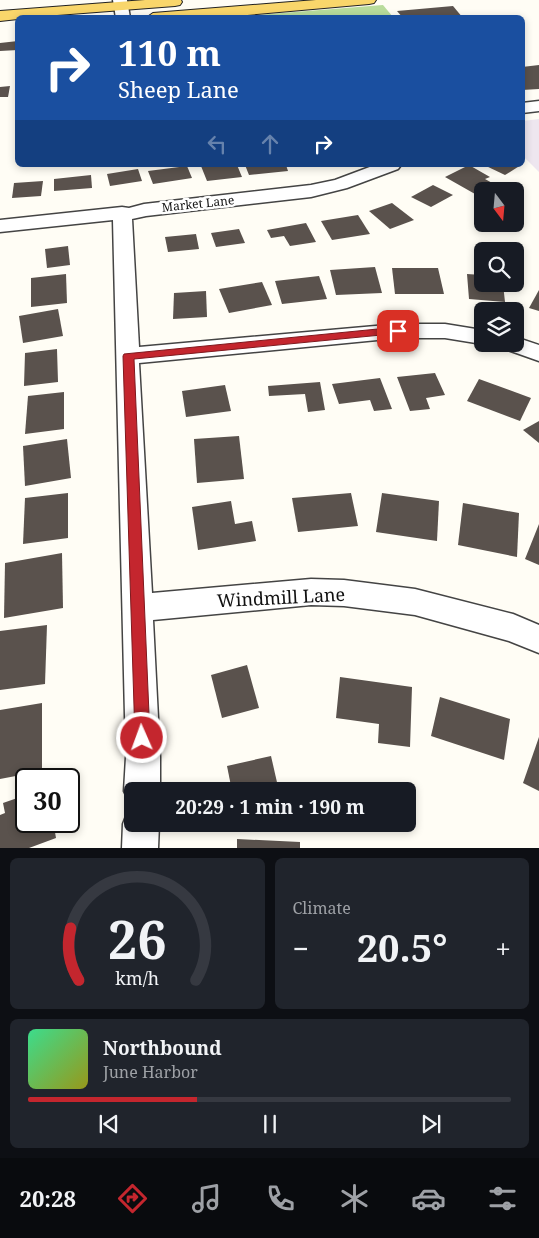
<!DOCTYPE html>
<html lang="en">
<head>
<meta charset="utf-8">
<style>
  :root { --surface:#171b24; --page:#20242c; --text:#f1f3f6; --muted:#9ea1a6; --line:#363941; --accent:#c4262e }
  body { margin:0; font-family:"Noto Serif",serif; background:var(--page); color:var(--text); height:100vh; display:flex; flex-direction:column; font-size:19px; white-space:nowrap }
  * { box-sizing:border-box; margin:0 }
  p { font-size:16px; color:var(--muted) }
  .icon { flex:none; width:28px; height:28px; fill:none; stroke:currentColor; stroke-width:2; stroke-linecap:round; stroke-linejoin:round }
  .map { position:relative; height:848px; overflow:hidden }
  .drawer { display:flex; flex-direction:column; gap:10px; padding:10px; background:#0d0f14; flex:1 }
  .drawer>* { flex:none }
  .top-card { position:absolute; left:15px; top:15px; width:510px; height:152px; border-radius:8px; box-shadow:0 2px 8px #0003; background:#1a4fa0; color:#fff; overflow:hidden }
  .needle { width:32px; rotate:164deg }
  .tools { position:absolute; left:474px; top:182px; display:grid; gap:10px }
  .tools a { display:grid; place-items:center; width:50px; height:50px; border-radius:8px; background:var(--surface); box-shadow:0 2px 8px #0003; font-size:25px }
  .speed { position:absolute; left:15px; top:768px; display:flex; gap:10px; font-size:25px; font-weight:700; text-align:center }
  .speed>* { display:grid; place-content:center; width:65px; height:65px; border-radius:50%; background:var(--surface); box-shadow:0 2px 8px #0003; line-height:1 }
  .speed .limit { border:2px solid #111; border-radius:8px; background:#fff; color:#111 }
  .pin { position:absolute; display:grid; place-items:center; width:42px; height:42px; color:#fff; margin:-21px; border-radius:10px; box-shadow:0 2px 8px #0006 }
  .me { position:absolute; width:55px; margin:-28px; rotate:358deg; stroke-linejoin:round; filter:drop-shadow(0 0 4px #0008) }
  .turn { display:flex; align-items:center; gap:18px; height:105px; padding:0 20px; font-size:22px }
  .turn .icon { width:65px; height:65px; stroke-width:2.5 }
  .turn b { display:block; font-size:35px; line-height:42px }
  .lanes { display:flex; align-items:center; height:48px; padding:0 20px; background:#0003; justify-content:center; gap:25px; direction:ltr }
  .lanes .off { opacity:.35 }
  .big { font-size:38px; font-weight:700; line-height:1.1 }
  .drawer .card { flex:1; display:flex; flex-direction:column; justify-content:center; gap:8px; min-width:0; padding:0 18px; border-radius:8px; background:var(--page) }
  .drawer .dial { align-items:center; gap:0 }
  .dial svg { height:130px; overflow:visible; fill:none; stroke:var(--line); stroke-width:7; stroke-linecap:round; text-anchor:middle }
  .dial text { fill:var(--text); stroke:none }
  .song { display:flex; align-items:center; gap:15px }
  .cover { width:60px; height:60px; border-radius:8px; background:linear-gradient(135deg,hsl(150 70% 55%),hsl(60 70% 35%)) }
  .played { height:5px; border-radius:2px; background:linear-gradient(90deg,var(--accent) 35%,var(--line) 35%) }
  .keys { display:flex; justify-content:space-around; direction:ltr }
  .heat { display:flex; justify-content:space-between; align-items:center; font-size:28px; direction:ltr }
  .drawer .tiles { flex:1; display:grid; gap:10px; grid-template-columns:1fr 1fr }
  .card:last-child { grid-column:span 2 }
  .trip { position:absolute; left:124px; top:782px; width:292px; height:50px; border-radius:8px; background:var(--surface); box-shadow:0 2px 8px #0003; font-weight:700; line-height:50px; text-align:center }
  .menu { display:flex; height:80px; justify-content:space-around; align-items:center; background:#090b0e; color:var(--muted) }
  .menu .icon { width:35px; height:35px }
  .menu .on { color:var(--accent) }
  .menu b { font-size:22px; color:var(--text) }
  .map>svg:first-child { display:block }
  .industrial { fill:#eee6ef }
  .forest { fill:#b9dc9c }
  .building { fill:#5a524d }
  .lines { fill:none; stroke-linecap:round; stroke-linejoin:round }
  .minor-casing { stroke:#444; stroke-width:3 }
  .primary-casing { stroke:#222; stroke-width:2 }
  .minor { fill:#fff; fill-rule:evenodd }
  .primary { fill:#f9d66b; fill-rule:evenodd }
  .route { fill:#c4262e; stroke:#7f191e }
  .labels { text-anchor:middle; stroke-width:5; stroke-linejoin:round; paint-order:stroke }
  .far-street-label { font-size:12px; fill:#111; stroke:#fff }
  .near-street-label { font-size:18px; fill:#111; stroke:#fff }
</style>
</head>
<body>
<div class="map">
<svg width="539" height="848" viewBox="0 0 539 848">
  <rect width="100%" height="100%" fill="#fffdf5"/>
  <path class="industrial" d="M539,119V172L522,155L523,121Z"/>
  <path class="forest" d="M383,5L393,17H233Z"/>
  <g class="building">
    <path d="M453,6L463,18H403L397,11Z"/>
    <path d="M18,41V50L0,51V43Z"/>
    <path d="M539,65V89L522,90V67Z"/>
    <path d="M10,86L8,97H0V87Z"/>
    <path d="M237,165L242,177L207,181L201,166Z"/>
    <path d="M245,165H286L288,171L249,175Z"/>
    <path d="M469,165L490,177L485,179L494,184L475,194L445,177Z"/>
    <path d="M484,165H521L505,175Z"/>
    <path d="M187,166L192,178L153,184L148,171Z"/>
    <path d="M138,169L142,181L110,186L107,174Z"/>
    <path d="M91,175L92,188L54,191V179Z"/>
    <path d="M43,181L41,196L12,198L14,183Z"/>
    <path d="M433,185L453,195L431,207L411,197Z"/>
    <path d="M392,203L414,220L390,229L369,211Z"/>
    <path d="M358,215L370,234L332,240L321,221Z"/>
    <path d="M306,223L316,242L290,246L284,236L271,238L267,230Z"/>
    <path d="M239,229L245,243L216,247L211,233Z"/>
    <path d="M196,234L199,249L168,252L165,237Z"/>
    <path d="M68,246L70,265L47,268L45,249Z"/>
    <path d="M375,267L382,293L336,295L330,270Z"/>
    <path d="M392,268H438L444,294H395Z"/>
    <path d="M66,274L67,303L31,307V278Z"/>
    <path d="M467,274L482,275V284H503L505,302L469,299Z"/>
    <path d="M319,276L327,299L282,304L275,281Z"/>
    <path d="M262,282L272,305L229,313L219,289Z"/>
    <path d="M539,290V311L529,308Z"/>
    <path d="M206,291L207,317L173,319L174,293Z"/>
    <path d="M58,309L63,336L23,343L19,316Z"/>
    <path d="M57,349L58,382L24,386L25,353Z"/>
    <path d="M435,373L445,395L426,398L430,409L410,411L397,377Z"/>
    <path d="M380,378L392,409L374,411L370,400L339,404L332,384Z"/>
    <path d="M479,379L531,398L520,421L467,401Z"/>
    <path d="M320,382L325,410L308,412L305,394L269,396L268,386Z"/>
    <path d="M225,385L231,411L186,417L182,391Z"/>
    <path d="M64,392V429L25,434L28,396Z"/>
    <path d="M539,421V443L523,430Z"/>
    <path d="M239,436L244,479L197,483L194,439Z"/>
    <path d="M67,439L71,478L25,486L23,446Z"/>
    <path d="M68,493V538L23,544L25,498Z"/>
    <path d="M351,493L358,526L298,532L292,498Z"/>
    <path d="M382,493L439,501L437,541L376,532Z"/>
    <path d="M231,501L235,524L252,521L256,541L198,550L192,507Z"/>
    <path d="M463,503L519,513L517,557L458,545Z"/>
    <path d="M539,524V565L525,559Z"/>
    <path d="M62,553L63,608L4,618L5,563Z"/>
    <path d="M47,625L45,684L0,690V631Z"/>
    <path d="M247,665L259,708L222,718L211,675Z"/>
    <path d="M340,677L412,687L410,747L378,743L379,724L336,718Z"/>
    <path d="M440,697L510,719L504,760L431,736Z"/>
    <path d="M42,703V771L0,779V710Z"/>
    <path d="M539,737V791L523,783Z"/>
    <path d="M271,756L279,791H232L227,766Z"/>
    <path d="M26,795V821H53L56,838L29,848H0V815L5,813L3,803Z"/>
    <path d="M237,839L300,842V848H237Z"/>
  </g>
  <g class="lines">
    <defs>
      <g id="minor">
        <path d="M113,0H127L130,18H116Z"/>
        <path d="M539,101V111L522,113V103Z"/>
        <path d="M375,165H401L398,169L347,188L311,197L146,216L132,219L139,347L398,324H445L482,330V344H485H482L445,338H398L139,363L152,593L311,579L344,580L415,589L513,614L539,625V653L509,641L415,615L344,606L311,605L153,620L160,757V791H132V805L130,803L124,791L126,757L113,220L0,232V220L122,207L129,208L144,204L311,185L335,180Z"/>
        <path d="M515,337L539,345V361L505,349L502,344H515Z"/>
        <path d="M132,809V824H159L158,848H122L123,824L128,811Z"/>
      </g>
      <g id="primary">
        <path d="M145,0H181L182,2L180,5L175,6L18,18V19L0,21V11Z"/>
        <path d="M316,0H376L374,3L369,4L213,18H146L153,13Z"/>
      </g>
    </defs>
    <use href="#minor" class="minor-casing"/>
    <use href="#primary" class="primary-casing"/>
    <use href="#minor" class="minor"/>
    <use href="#primary" class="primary"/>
  </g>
  <path class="route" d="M398,327L403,331L402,333L134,359L150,738L148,744L142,746L137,744L135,738L123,356L124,354Z"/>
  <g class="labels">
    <g class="far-street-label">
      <text transform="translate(198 204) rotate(-6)" y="4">Market Lane</text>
    </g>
    <g class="near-street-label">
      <text transform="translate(281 598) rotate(-3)" y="6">Windmill Lane</text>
    </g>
  </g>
</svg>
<div class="tools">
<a><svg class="needle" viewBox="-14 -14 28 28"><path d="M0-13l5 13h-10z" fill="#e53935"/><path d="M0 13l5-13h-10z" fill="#9ea1a6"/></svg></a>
<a><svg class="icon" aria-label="search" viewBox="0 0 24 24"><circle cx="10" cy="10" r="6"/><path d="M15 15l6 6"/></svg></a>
<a><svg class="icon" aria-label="layers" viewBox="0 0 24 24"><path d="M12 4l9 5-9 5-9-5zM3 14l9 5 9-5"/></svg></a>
</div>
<div class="speed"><div class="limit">30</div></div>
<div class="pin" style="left:398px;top:331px;background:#d93025"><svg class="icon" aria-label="arrive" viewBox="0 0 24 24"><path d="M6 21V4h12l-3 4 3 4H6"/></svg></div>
<svg class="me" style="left:142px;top:738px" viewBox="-20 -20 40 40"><circle r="17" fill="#c4262e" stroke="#fff" stroke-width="3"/><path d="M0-11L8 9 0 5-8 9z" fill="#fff"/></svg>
<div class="trip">20:29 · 1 min · 190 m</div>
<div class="top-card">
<div class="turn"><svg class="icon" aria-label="right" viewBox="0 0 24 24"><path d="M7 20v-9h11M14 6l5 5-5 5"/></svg><div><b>110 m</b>Sheep Lane</div></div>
<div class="lanes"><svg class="icon off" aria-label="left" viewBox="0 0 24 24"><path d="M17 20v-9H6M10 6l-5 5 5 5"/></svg><svg class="icon off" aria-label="ahead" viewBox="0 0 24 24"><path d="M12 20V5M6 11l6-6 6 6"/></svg><svg class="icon" aria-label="right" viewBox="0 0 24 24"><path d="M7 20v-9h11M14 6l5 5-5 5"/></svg></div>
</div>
</div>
<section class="drawer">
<div class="tiles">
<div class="card dial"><svg viewBox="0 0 100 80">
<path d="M14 69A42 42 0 1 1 86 69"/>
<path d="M14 69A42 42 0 0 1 9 37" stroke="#c4262e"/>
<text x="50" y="56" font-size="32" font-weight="700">26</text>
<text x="50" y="72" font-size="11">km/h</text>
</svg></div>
<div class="card"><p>Climate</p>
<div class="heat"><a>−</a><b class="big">20.5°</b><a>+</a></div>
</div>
<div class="card">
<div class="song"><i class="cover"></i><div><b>Northbound</b><p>June Harbor</p></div></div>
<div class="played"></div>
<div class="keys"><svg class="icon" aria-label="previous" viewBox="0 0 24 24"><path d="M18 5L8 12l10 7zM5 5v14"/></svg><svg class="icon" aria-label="pause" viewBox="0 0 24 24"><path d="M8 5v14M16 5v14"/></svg><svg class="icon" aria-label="next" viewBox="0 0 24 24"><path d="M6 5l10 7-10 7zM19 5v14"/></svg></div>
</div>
</div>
</section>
<nav class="menu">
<b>20:28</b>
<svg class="icon on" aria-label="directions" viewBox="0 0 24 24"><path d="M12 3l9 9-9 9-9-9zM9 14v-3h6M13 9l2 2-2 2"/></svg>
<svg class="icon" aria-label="music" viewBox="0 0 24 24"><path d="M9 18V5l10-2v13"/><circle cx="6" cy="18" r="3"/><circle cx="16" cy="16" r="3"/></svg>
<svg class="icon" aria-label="phone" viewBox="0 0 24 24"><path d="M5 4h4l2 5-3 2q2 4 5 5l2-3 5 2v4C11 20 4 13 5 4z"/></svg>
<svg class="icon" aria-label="climate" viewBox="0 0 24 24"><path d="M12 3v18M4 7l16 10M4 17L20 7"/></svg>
<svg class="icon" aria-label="car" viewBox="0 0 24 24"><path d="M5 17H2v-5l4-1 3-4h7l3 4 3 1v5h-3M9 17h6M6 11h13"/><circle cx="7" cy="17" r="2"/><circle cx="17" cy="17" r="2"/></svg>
<svg class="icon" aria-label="filters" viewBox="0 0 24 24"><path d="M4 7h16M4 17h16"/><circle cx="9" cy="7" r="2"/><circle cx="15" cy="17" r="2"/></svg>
</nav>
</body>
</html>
